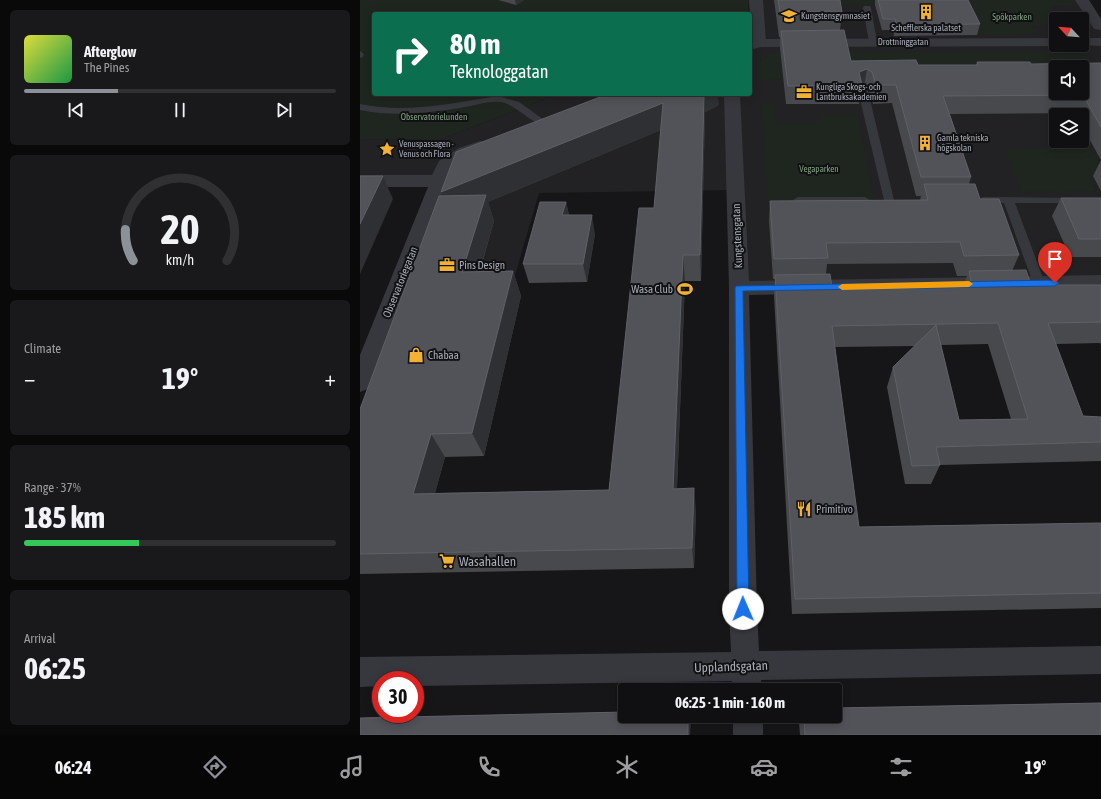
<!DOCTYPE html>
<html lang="en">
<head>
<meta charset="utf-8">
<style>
  :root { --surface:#101012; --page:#19191b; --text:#f1f3f6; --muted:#9c9d9f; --line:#303032; --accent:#8c9099 }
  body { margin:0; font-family:"Asap Condensed",sans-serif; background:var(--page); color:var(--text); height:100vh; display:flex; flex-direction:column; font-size:15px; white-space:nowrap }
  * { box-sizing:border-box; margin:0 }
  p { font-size:13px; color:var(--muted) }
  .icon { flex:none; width:22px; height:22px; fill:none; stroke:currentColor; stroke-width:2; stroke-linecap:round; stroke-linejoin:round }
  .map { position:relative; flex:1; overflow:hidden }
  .panel { display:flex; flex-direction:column; gap:10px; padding:10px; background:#09090a; width:360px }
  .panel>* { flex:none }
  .top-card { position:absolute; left:12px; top:12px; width:380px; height:84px; border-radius:4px; box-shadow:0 2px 10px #0003,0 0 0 1px var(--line); background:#0b6e4f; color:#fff; overflow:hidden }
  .needle { width:26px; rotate:296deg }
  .controls { position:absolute; left:689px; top:12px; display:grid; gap:8px }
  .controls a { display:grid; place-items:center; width:40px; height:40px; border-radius:4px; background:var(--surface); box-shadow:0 2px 10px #0003,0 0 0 1px var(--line); font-size:20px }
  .speed { position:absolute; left:12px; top:671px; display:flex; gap:8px; font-size:20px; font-weight:700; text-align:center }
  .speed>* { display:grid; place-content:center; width:52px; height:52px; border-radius:50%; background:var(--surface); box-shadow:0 2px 10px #0003,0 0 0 1px var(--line); line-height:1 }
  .speed .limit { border:6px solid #d22; background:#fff; color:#111 }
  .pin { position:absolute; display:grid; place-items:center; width:34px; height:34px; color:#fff; margin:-41px -17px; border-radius:50% 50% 50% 0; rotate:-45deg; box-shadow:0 0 4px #0007 }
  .pin .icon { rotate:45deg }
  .me { position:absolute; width:44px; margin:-22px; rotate:359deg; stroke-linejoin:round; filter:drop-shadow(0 0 3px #0008) }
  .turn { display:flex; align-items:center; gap:14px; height:84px; padding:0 12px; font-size:18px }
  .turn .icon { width:52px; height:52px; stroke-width:2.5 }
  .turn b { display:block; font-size:28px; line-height:34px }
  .big { font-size:30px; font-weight:700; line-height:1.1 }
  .panel .card { flex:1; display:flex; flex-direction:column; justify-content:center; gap:6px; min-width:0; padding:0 14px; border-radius:6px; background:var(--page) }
  .panel .dial { align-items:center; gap:0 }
  .dial svg { height:104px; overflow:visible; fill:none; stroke:var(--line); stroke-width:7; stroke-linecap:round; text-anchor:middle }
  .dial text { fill:var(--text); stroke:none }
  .song { display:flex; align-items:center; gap:12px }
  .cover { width:48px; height:48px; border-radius:6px; background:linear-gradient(135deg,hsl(60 70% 55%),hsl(140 70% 35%)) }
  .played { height:4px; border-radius:2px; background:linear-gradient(90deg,var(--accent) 30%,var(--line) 30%) }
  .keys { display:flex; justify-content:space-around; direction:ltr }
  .heat { display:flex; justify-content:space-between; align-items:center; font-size:22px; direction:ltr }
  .charge { height:6px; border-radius:3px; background:linear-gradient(90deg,#34c759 37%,var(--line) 0) }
  .trip { position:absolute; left:258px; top:683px; width:224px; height:40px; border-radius:4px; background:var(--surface); box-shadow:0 2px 10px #0003,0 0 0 1px var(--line); font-weight:700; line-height:40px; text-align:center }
  .menu { display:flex; height:64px; justify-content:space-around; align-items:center; background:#060607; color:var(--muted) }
  .menu .icon { width:28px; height:28px }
  .menu .selected { color:var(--accent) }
  .menu b { font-size:18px; color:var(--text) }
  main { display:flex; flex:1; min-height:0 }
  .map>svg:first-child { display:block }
  .built { fill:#222225; fill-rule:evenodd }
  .green { fill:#1e261f }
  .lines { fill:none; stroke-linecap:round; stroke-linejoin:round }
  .service { fill:#37383d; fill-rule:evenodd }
  .pedestrian { fill:#37383d; fill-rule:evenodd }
  .minor { fill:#37383d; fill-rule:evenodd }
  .wall { fill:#47494d; fill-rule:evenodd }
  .shaded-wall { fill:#2f3033 }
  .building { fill:#525359; stroke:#5f6168; fill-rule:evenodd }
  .route { fill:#1a73e8; stroke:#114b97 }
  .slow { fill:#f59e0b }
  .labels { text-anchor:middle; stroke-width:4; stroke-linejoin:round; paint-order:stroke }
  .far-poi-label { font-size:9px; fill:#a8adb8; stroke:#111113; text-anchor:start }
  .far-park-label { font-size:9px; fill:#7fa381; stroke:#111113 }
  .far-street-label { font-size:9px; fill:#a8adb8; stroke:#111113 }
  .street-label { font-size:11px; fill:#a8adb8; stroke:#111113 }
  .poi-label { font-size:11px; fill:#a8adb8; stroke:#111113; text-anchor:start }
  .near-poi-label { font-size:13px; fill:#a8adb8; stroke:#111113; text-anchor:start }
  .near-street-label { font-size:13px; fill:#a8adb8; stroke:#111113 }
</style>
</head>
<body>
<main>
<section class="panel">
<div class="card">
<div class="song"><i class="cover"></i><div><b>Afterglow</b><p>The Pines</p></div></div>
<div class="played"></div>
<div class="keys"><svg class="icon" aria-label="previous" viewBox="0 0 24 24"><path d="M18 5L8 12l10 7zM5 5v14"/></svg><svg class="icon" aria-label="pause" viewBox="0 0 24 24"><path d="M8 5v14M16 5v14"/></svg><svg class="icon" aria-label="next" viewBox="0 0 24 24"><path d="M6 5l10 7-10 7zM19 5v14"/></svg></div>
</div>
<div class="card dial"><svg viewBox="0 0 100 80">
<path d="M14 69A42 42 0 1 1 86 69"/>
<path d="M14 69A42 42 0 0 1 8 45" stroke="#8c9099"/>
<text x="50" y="56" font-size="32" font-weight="700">20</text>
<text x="50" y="72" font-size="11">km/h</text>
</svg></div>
<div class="card"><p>Climate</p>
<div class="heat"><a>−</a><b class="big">19°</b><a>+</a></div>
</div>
<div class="card"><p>Range · 37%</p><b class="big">185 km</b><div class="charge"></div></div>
<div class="card"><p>Arrival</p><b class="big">06:25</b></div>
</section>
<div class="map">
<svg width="741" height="735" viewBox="0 0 741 735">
  <rect width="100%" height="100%" fill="#161618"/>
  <path class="built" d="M388,0H724L741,26V283L381,286L377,190L179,193L153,282L37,284L80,182L0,183V139L79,140L198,94H390V14ZM696,19H722V45H696ZM696,67H722V93H696ZM696,115H722V141H696Z"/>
  <g class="green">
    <path d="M0,0H388L389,14H14V94H198L79,140L0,139Z"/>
    <path d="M471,0H710L713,5H691L699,19H696V25H672L677,34L617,35L609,19H618L612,4L472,5Z"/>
    <path d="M724,51L740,76L722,67H696L552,78L399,80V62L408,55L420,52Z"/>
    <path d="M401,104H415L416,122H460V114H498L517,217L409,218L404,132Z"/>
    <path d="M731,147L741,166V174L729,175L736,191L662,192L644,148Z"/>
  </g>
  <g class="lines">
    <g class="service">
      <path d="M504,6H510L511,8L517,42L516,44L513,45L509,42L503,8Z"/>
      <path d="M0,51L4,54L3,57L0,58Z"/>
      <path d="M503,88L508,91L534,200L529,203L524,200L498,91Z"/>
      <path d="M138,96L159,102L187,122L185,124C174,127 155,103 140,102C127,101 113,106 100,108C67,113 34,117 0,110V104C46,114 92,103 138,96Z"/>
      <path d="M438,197H505L510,200L505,203L434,202L433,200Z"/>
      <path d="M623,197L721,198L722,200L717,203H655L685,283L683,286L679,287L675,286L673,283L644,203L619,202L618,200Z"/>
    </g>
    <g class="pedestrian">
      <path d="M696,38V45H699L696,46L399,47L395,46L393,43L395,40L399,39Z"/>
      <path d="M722,38H741V46L719,45H722Z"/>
    </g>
    <g class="minor">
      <path d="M389,0H403L406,43L404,46L390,50V41H392Z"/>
      <path d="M715,0H729L741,19V30L734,29Z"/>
      <path d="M364,94H380L389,281L741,275V289L389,295L397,609L399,651L741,646V674L401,680L402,690H372V681L55,686V680H21V686L0,687V657L371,652L369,609V288Z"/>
      <path d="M120,141L126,142L128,146L126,150L111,156L93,168L11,383L8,389L0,392V355L68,187H0V175H72L79,161L99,148Z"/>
      <rect x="373" y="716" width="30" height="19"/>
    </g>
  </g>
  <g class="wall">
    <path d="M138,0H164L156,5Z"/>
    <path d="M414,0H480L482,12L480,30L491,61L558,65H616L617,62L671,64L741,63V191L733,176L741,160L722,126V115H716L715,113L590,114L611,177L609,184L659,255L652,271L671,285H741V345L740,343L696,344L723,416L741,417V461L580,465L571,484H545L527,387L533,367L555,346L475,347L499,527L741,523V608L432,614L414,296L415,279H413L409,221L410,201L560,200L561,196H556L532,103L513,104L509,91L504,87L502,88L499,104H426L420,48V37H419ZM593,263L597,276H607L603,286L472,287L466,274L467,264ZM628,344L651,419L599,420L581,345Z"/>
    <path d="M515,0H608L620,24L617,35L534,36L533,30H522L515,5Z"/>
    <path d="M359,105L345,112L341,281H325L317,488L336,510L334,568L0,574V409L83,196ZM301,130L294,208L249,490L75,493L85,457L124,456L161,296L153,271H120L134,221L128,202Z"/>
    <path d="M701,198H741V257H710L692,216Z"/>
    <path d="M206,202L209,215L235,234L227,282L169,283L163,264Z"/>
    <path d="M441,716H444L741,735H440L439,722Z"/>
  </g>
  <g class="shaded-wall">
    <path d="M155,0H164L156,5Z"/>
    <path d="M507,69L504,87L502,88V85L499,72Z"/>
    <path d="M344,94H358L359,105L345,112L341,281L340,255Z"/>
    <path d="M303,103L306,128L128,202L134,221L112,297L102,272L91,218L81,192Z"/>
    <path d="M23,176L33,199L0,274V224Z"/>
    <path d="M206,202L210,220L202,215Z"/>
    <path d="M232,215L235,234L227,282L223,264Z"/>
    <path d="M323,255L325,281L316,510L313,489Z"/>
    <path d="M153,271L161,296L124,456L112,433Z"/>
    <path d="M71,434L85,457L69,515L53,494Z"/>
    <path d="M334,488L336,510L334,568L332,548Z"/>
    <path d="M328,716H329L331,723L330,735H328Z"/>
  </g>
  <g class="building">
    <path d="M418,0H480L482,12H420Z"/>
    <path d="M518,0H608L620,24L536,25L535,19H523Z"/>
    <path d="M484,30L491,61L556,60L558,65H618L617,62H670L671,64L741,63V127L723,95L583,96L611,177H561L536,85H516L512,72L507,69L499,72L502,85L428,86L421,31ZM696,67H722V93H696Z"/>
    <path d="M248,94H344L340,255H323L313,489L334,488L332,548L0,554V409L79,196L126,195L102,272L153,271L112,433L71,434L53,494L249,490L279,208H294L303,103L81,192L96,152Z"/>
    <path d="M0,176H23L0,224Z"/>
    <path d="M564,184H615L620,199H639L659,255L604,256L600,242L466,243L468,258L414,259L410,201L568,200Z"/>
    <path d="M701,198H741V239H719Z"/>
    <path d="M180,202H206L202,215H232L223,264H163Z"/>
    <path d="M666,270L671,285H741V322L688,323L723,416L741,417V442L576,447L580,465L552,466L533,367L576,325L599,420L668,419L638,323L472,326L499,527L741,523V593L435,599L415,275L470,274L472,287L612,286L609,271Z"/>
    <path d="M741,703V735H445L444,716H475V708Z"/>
    <path d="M265,712V716H328V735H0V718Z"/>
  </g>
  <path class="route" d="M695,280L699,283L695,286L383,291L389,609L387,613L383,614L379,613L377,609L375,288L376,286Z"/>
  <path class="slow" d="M609,281L613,284L609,287L482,290L478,287L482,284Z"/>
  <defs>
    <symbol id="building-bare" viewBox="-9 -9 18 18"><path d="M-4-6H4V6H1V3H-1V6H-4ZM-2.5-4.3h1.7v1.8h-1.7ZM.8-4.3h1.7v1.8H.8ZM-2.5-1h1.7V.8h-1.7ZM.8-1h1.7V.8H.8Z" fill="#f2b134" stroke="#111113" stroke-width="2.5" paint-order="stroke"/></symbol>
    <symbol id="school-bare" viewBox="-9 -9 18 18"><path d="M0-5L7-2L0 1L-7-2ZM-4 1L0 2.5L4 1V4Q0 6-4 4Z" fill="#f2b134" stroke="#111113" stroke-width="2.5" paint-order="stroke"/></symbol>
    <symbol id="office-bare" viewBox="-9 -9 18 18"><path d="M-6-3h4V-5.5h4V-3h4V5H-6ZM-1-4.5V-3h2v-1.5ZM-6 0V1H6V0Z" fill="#f2b134" stroke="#111113" stroke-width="2.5" paint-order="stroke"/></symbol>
    <symbol id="sight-bare" viewBox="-9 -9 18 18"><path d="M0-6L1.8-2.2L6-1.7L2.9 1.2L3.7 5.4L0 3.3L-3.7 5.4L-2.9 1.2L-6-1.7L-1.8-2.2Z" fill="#f2b134" stroke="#111113" stroke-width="2.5" paint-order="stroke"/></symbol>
    <symbol id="stadium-bare" viewBox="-9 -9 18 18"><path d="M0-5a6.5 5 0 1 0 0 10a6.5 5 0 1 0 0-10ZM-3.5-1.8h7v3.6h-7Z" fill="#f2b134" stroke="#111113" stroke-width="2.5" paint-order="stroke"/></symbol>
    <symbol id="shop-bare" viewBox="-9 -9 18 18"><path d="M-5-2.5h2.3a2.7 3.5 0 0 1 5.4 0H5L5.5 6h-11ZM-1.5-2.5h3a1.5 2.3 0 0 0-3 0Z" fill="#f2b134" stroke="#111113" stroke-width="2.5" paint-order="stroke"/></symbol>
    <symbol id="restaurant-bare" viewBox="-9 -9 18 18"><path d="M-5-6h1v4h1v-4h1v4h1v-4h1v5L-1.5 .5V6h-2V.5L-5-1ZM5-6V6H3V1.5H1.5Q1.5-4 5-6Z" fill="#f2b134" stroke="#111113" stroke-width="2.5" paint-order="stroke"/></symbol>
    <symbol id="supermarket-bare" viewBox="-9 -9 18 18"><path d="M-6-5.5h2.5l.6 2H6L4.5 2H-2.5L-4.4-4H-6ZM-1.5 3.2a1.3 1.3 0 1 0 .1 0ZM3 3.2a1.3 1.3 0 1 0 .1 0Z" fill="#f2b134" stroke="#111113" stroke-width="2.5" paint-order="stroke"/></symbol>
  </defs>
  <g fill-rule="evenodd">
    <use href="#building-bare" x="555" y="1" width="22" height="22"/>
    <use href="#school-bare" x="418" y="5" width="22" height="22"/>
    <use href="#office-bare" x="433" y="81" width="22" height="22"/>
    <use href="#building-bare" x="554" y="132" width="22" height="22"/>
    <use href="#sight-bare" x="16" y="138" width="22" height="22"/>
    <use href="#office-bare" x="76" y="254" width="22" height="22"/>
    <use href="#stadium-bare" x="314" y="278" width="22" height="22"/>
    <use href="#shop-bare" x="45" y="344" width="22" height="22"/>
    <use href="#restaurant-bare" x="433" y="498" width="22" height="22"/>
    <use href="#supermarket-bare" x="76" y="550" width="22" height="22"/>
  </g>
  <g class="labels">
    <g class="far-poi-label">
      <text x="441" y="19">Kungstensgymnasiet</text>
      <text x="566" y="31" text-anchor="middle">Schefflerska palatset</text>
      <text x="456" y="90">Kungliga Skogs- och<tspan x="456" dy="10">Lantbruksakademien</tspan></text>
      <text x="577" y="141">Gamla tekniska<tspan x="577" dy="10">högskolan</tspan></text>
      <text x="39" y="147">Venuspassagen -<tspan x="39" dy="10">Venus och Flora</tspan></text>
    </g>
    <g class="far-park-label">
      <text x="652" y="20">Spökparken</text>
      <text x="74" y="120">Observatorielunden</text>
      <text x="459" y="172">Vegaparken</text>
    </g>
    <g class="far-street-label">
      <text x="543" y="45">Drottninggatan</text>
    </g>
    <g class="street-label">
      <text transform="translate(377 236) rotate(-92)" y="4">Kungstensgatan</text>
      <text transform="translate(40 282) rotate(-68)" y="4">Observatoriegatan</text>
    </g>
    <g class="poi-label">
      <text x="99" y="269">Pins Design</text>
      <text x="313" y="293" text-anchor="end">Wasa Club</text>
      <text x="68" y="359">Chabaa</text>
      <text x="456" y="513">Primitivo</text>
    </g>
    <g class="near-poi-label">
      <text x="99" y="566">Wasahallen</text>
    </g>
    <g class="near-street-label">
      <text transform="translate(371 666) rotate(-2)" y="5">Upplandsgatan</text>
    </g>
  </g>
</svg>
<div class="controls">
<a><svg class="needle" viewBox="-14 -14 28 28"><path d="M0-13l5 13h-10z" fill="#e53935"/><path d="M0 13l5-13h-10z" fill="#9c9d9f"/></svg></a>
<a><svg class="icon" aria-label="sound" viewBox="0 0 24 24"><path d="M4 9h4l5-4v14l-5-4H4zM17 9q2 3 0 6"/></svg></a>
<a><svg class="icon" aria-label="layers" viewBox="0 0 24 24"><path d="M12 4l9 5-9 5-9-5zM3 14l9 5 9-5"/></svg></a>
</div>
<div class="speed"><div class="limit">30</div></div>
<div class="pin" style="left:695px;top:283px;background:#d93025"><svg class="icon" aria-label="arrive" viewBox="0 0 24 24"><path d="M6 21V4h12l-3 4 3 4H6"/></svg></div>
<svg class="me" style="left:383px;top:609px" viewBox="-20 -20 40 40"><circle r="19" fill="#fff"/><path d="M0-13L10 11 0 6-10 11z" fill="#1a73e8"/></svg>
<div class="trip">06:25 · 1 min · 160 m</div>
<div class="top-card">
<div class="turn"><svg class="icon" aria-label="right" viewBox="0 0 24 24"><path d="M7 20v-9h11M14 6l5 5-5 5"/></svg><div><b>80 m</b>Teknologgatan</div></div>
</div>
</div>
</main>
<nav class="menu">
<b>06:24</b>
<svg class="icon selected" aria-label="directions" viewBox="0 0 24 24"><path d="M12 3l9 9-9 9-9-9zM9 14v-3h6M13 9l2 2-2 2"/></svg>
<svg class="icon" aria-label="music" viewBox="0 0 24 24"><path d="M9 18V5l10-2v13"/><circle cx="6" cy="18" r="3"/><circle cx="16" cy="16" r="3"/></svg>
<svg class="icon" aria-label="phone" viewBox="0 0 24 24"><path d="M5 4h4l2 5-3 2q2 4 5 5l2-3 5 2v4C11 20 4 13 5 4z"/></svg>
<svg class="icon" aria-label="climate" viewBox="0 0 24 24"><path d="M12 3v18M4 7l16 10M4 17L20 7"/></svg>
<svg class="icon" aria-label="car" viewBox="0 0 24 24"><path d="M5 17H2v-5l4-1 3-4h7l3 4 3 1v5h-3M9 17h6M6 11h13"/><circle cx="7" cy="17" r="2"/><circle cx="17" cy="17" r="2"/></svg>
<svg class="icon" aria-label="filters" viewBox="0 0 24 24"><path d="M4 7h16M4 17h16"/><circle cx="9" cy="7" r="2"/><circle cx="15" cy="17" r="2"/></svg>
<b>19°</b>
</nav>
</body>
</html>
